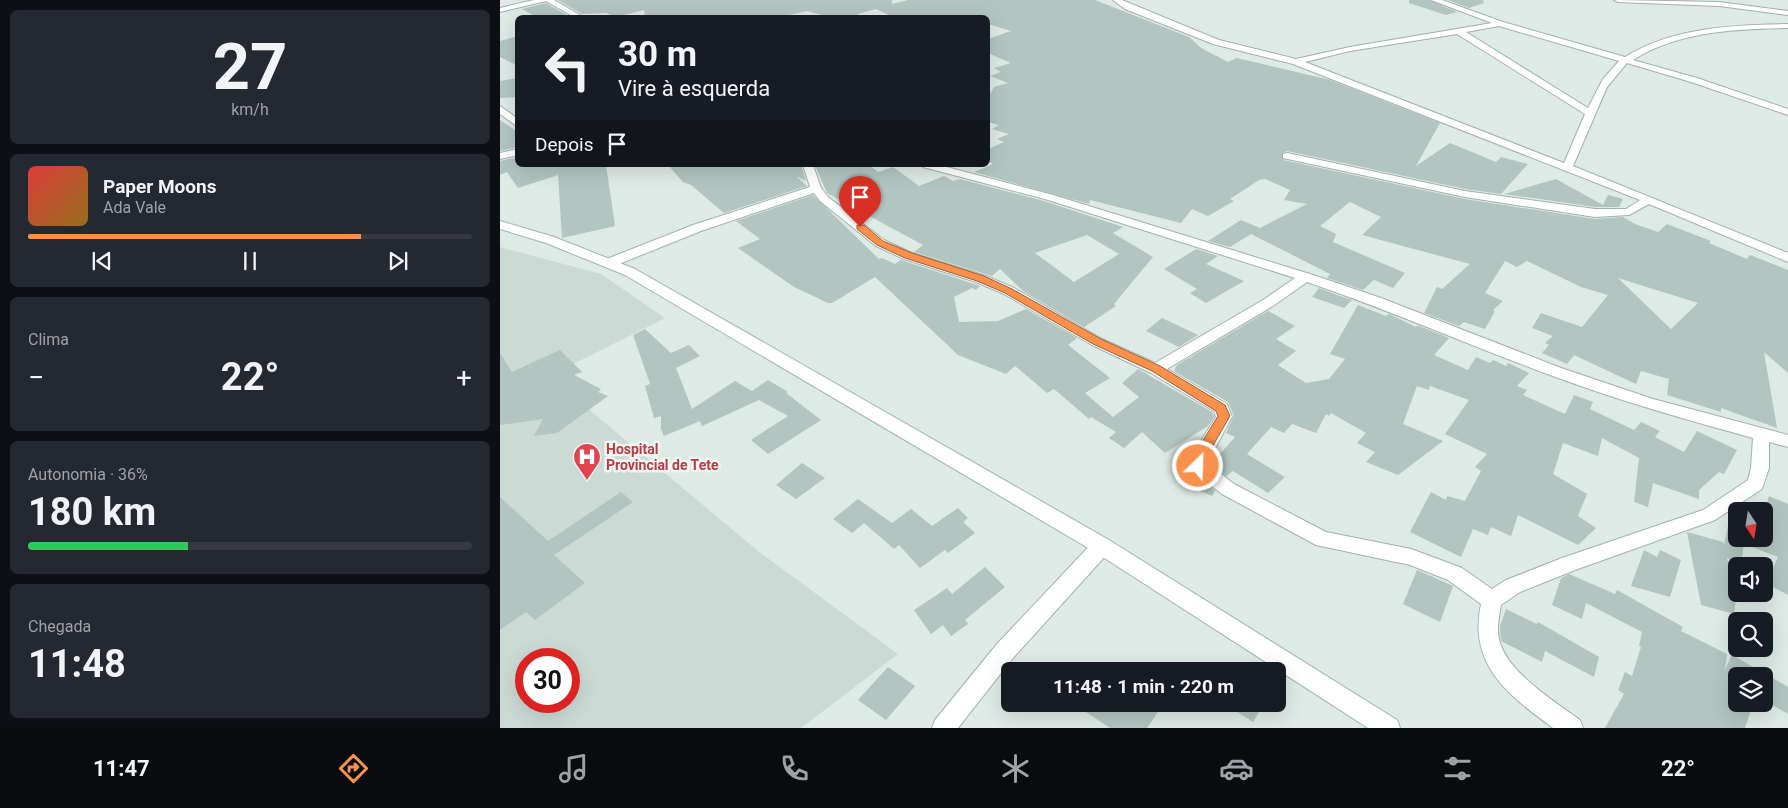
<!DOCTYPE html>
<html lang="pt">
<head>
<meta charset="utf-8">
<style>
  :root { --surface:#171b24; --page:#242831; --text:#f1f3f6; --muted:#9ea1a6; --line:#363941; --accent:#f9914c }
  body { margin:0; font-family:Roboto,sans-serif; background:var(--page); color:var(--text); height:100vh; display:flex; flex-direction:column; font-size:19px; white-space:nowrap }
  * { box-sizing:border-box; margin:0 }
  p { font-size:16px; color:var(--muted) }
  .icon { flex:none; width:28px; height:28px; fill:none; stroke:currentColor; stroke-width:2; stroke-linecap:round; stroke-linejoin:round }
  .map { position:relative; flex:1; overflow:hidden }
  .sheet { display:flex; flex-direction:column; gap:10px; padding:10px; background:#0d0f14; width:500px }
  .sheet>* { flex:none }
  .top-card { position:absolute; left:15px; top:15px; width:475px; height:152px; border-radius:8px; box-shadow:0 5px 20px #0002; background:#171b24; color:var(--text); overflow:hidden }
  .needle { width:32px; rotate:168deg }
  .controls { position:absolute; left:1228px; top:502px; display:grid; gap:10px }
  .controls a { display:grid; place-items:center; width:45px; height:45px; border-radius:8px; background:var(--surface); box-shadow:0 5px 20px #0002; font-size:25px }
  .speed { position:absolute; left:15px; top:648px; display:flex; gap:10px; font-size:25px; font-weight:700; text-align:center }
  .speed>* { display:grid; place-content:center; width:65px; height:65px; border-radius:50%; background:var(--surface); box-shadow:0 5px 20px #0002; line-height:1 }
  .speed .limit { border:8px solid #d22; background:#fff; color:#111 }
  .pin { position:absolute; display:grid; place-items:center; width:42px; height:42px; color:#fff; margin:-51px -21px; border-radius:50% 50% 50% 0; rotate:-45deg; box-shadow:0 0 5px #0007 }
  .pin .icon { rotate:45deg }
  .me { position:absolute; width:55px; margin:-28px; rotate:24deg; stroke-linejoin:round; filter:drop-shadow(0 0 4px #0008) }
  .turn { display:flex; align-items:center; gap:18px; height:105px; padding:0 20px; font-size:22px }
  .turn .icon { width:65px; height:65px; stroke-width:2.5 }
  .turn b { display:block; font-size:35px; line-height:42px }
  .then { display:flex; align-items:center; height:48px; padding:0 20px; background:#0003; gap:10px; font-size:19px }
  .big { font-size:38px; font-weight:700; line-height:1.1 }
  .sheet .widget { flex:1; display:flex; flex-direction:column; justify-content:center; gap:8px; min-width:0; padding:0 18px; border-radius:8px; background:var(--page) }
  .sheet .dial { align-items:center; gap:0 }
  .dial b { font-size:65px; line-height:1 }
  .song { display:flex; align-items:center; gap:15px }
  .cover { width:60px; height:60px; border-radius:8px; background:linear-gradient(135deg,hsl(0 70% 55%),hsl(40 70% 35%)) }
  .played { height:5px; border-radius:2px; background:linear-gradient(90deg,var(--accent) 75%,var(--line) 75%) }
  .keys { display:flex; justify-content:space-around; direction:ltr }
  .heat { display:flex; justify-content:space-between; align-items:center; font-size:28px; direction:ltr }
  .charge { height:8px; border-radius:4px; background:linear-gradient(90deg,#34c759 36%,var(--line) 0) }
  .trip { position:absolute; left:501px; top:662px; width:285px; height:50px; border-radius:8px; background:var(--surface); box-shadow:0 5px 20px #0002; font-weight:700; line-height:50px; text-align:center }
  .menu { display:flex; height:80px; justify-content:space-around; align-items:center; background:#090b0e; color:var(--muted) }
  .menu .icon { width:35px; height:35px }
  .menu .selected { color:var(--accent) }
  .menu b { font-size:22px; color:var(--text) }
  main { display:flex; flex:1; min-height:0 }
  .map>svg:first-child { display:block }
  .built { fill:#cbdad5; fill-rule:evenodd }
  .building { fill:#b2c5c0; fill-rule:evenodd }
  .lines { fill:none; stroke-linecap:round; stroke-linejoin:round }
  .street-casing { stroke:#a0b2ae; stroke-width:2 }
  .secondary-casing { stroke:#9cb6b1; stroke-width:2 }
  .street { fill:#fff; fill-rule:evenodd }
  .secondary { fill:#fff; fill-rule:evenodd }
  .route { fill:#f9914c; stroke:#a25e31 }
  .labels { text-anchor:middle; stroke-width:5; stroke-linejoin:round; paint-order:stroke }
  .health-label { font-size:14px; font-weight:bold; fill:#be3a42; stroke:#eef7f4; text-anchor:start }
</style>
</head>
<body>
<main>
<section class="sheet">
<div class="widget dial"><b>27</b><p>km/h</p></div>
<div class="widget">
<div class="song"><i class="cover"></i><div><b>Paper Moons</b><p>Ada Vale</p></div></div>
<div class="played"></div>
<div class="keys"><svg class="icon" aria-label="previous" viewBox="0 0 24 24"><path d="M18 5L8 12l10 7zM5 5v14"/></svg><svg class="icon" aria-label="pause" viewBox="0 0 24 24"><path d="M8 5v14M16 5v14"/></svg><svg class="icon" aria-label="next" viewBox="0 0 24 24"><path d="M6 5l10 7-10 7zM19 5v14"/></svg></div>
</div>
<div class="widget"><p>Clima</p>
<div class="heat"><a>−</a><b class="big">22°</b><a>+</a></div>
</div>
<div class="widget"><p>Autonomia · 36%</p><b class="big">180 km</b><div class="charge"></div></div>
<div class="widget"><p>Chegada</p><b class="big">11:48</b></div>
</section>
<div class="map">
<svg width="1288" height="728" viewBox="0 0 1288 728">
  <rect width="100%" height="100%" fill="#ddeae6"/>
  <path class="built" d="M0,247L101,274L165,318L49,376L258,551L398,654L301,728H0ZM26,659H69V701H26Z"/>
  <g class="building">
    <path d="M58,0H392V4L408,0H595L689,37L701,48L728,62L737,58L830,80L940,123L916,166L950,143L996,162L1001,157L1028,164L1001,194L965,189L787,151L782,153L783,160L965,199L1095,219L1123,217L1135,224L1158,232L1167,224L1211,241L1209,243L1247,259L1250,255L1288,270V373L1264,352L1277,428L1221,408V412L1167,395L1169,379L1141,371L1136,384L1074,355L1067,364L1042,353L1049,345L1045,343L1053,336L1032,328L1041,313L1082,327L1108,295L1081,287L1027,261L1017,267L1005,261L985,293L1003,301L993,310L995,311L985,329L964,322L959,326L924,313L937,287L942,289L970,264L862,235L881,217L850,202L820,226L836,234L833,242L905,273L893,288L874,280L863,290L827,278L830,274L751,234L730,247L708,241L741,220L760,228L756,230L807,204L784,200L790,190L765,179L759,180L730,199L734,201L708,216L692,209L681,223L590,200L589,204L474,172L493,164L488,161V149L504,142L497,139L509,134L492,129L499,125L488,122V98L494,87L508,83L490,76L501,72L494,68L511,63L488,53V39L511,31L488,24V18H395L376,9L358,14L356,18H332L307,11L276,18H225L223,15L158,18L154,15L145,16L144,10L117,17L106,13L82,14ZM1118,278L1198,303L1171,329Z"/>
    <path d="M909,0H929L957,12L946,15L909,3Z"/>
    <path d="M948,0H983L984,3L969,8Z"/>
    <path d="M46,3L68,16L38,18L22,9Z"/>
    <path d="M18,36V66L0,57V41Z"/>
    <path d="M18,78V97L0,98V81Z"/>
    <path d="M0,120L18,132V147L0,151Z"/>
    <path d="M18,157V165H106L115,226L62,238L58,175L18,188L7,172L0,175V161Z"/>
    <path d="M168,165H301L306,181L296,176L307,186L224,213L191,185L183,182Z"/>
    <path d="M315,165H369L378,172L393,167L419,186L444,176L453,181L460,179L544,201L623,227L613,233L653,257L614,304L616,306L584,327L523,291L500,269L492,276L414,252L423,245L327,193ZM587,235L619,254L574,282L535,253Z"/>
    <path d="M1056,179L1103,205L1108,195L1123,199L1119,207H1095L1004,194Z"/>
    <path d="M313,195L379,259L382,258L395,264L401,260L480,286L476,290L472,288L454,297L459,322L498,321L526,309L577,338L568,345L610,378L585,393L613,417L639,397L622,383L638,369L712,412L714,417L708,426L665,453L642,432L624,448L609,438L616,432L591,417L589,419L554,389L547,393L515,366L506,374L458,355L375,277L332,303H328L294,287L238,248L260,239L236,221Z"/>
    <path d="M696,249L718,256L706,264L744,281L706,303L690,293L697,289L664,269Z"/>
    <path d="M819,288L837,295L852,300L844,308L812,297Z"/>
    <path d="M858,305L886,316L889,314L916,327L917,325L949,338L934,355L968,370L976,357L990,363L993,360L1006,366L1008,363L1029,373L1017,386L1027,390L1023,395L1065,414L1074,395L1093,402L1090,409L1134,430L1141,422L1160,431L1155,437L1184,452L1197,431L1237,450L1224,474L1219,472L1199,490V499L1153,483L1148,507L1134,502L1139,458L1102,438L1098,456L1063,443L1053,474L1087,494L1078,516L1096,528L1078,545L1018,515L1011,536L991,527L988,535L973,529L961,557L910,532L931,492L946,500L947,496L965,501L981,471L975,467L987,454L945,434L969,400L930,386L929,390L917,386L903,424L943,441L898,475L866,462L875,452L857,443L866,433L831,413L829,416L826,414L816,433L792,424L784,433L771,427L747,454L785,477L768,493L733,471L726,476L711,464L735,437L726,433L734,416L728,402L674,371L677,365L768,311L795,326L776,339L796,351L778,365L806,383L829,379L845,359L830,354Z"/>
    <path d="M662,318L698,335L679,347L646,331Z"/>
    <path d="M145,329L171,353L189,345L200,356L176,368L192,409L235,381L252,391L268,380L288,392L286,393L321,420L268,454L251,440L288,416L259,400L202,426L200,421L164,436L161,429V416L154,418L145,386L150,384L133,335Z"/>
    <path d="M60,350L82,372L74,375L101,389L98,392L108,396L57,433L34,436L43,419L0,425V353L12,372Z"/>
    <path d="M302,463L325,478L296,499L276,485Z"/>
    <path d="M704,482L715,491L712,496L698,490Z"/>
    <path d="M121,492L133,502L54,555L85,583L35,620L26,612L0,630V497L48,541Z"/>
    <path d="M1269,496L1288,504V595L1266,583L1278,557L1244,544L1241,564L1227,558L1236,599L1234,614L1201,605L1187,532L1223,542L1224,545L1231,511L1242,504L1259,511H1236V539H1264V512Z"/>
    <path d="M358,499L392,523L411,509L432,526L458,508L468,518L463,522L475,533L448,553L445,550L420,568L399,545L394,549L364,523L352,533L333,519Z"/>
    <path d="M1144,550L1157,557L1160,550L1181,560L1170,597L1131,586Z"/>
    <path d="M485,567L505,587L465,620L468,624L451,636L443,625L431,634L414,610L447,588L452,594Z"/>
    <path d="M917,570L953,586L940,622L903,604Z"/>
    <path d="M1069,574L1115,594L1117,590L1183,627L1181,631L1227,654L1225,670L1231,656H1234L1288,687V714L1264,700V676H1236V704H1253L1245,728H1105L1124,694L1118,690L1125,672L1132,676L1141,647L1139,646L1142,632L1086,603L1082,619L1052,605L1061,578Z"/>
    <path d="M1006,609L1037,624L1038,622L1099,657L1094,677L1045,651L1042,662L1001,641L1000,626Z"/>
    <path d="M388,667L415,686L386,720L358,700Z"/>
    <path d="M574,704H645L658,712L647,728H610Z"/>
    <path d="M725,704H764L753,722Z"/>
  </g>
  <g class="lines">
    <defs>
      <g id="street">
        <path d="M34,0H54L85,18H76L46,1L0,12V8Z"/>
        <path d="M613,0H622L719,40L796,59L850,47L992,23L931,0H942L1003,22L1125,57C1173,27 1233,25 1288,24V28C1236,29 1178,31 1133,60L1197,78L1288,109V115L1191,82L1127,63L1107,87L1073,166L1288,253V262L1149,204L1129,215L1095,217L965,197L783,158V154L787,153L965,191L1095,209H1126L1140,200L793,64L713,44L625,9ZM999,26L1119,61L1103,79L1088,108L966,32ZM957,34L1085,114L1064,163L805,62L850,51Z"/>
        <path d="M1114,0L1219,2L1288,11V15L1219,6L1118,2Z"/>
        <path d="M0,106L18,119V127L0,114Z"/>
        <path d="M18,149V155L0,159V153Z"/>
        <path d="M303,165H313L321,188L328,197L384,240L412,253L486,276L514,288L602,339L655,363L763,300L795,278L545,199L423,167L422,165H439L553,195L810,274L881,298L1061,368L1153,399L1288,435V447L1269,442V468L1262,489L1215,520L1075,570L1020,592L1001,605C999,617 996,631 1000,643C1010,674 1055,702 1080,720L1083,728H1053C1008,695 968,665 981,604L948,580L910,565L816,545L722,494L692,471L689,460L716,417L714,411L651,373L592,345L504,294L476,282L404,259L376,246L320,201L314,193L201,231L114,266L109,267L103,263L104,260L193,225L310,187ZM807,282C889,310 969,345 1050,375C1117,400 1184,419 1253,438L1251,468L1248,480L1203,510L1062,558L1006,580L992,589L962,568L911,549L826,532L734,484L707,463L732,417L727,404L667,369L773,306Z"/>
        <path d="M602,538L609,540L611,546L609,552L513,658L458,728H432L435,720L497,644L595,540Z"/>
      </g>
      <path id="secondary" d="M0,221L54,237L135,269L609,540L897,720L900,728H868L595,552L125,275L46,243L0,229Z"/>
    </defs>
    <use href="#street" class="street-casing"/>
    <use href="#secondary" class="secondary-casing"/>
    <use href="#street" class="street"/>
    <use href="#secondary" class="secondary"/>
  </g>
  <path class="route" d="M357,225H364L383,241L412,253L484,276L512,289L601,339L660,366L725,405L730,416L704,461L703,470H694L691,460L718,416L716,411L652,371L593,344L505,293L477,281L405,258L377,245L357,229Z"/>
  <defs>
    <symbol id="hospital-pin" viewBox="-11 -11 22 30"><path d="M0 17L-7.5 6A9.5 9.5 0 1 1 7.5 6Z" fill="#e0444e" stroke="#eef7f4"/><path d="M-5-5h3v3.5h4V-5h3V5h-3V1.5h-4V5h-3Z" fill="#fff"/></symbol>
  </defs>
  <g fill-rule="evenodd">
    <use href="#hospital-pin" x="71" y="441" width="32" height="43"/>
  </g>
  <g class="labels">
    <g class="health-label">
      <text x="106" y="454">Hospital<tspan x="106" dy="16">Provincial de Tete</tspan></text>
    </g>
  </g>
</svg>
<div class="controls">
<a><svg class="needle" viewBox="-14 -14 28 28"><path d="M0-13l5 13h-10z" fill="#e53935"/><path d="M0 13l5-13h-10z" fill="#9ea1a6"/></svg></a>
<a><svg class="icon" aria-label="sound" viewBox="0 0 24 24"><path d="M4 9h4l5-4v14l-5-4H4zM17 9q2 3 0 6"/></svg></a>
<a><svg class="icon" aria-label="search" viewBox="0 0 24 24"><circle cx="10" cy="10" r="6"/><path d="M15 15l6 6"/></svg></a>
<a><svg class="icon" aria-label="layers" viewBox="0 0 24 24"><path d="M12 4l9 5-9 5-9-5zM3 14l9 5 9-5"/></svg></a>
</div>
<div class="speed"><div class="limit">30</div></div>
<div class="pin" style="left:360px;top:227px;background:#d93025"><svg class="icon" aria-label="arrive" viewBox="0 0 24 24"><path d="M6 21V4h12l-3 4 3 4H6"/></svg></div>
<svg class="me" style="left:698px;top:466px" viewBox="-20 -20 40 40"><circle r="17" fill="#f9914c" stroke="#fff" stroke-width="3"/><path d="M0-11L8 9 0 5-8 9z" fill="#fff"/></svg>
<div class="trip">11:48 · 1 min · 220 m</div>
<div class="top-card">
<div class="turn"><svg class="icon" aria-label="left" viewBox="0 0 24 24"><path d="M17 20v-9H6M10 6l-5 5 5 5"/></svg><div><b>30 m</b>Vire à esquerda</div></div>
<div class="then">Depois<svg class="icon" aria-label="arrive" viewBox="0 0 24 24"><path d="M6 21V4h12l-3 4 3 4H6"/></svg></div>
</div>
</div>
</main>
<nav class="menu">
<b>11:47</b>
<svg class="icon selected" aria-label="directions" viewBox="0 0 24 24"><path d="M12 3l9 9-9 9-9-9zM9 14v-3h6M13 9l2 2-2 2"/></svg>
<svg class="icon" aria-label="music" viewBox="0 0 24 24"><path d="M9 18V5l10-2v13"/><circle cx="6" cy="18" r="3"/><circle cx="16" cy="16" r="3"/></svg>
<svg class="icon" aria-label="phone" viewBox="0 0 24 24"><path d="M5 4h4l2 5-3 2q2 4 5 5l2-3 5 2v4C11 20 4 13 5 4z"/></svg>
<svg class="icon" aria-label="climate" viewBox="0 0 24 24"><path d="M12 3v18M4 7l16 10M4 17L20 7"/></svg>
<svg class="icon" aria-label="car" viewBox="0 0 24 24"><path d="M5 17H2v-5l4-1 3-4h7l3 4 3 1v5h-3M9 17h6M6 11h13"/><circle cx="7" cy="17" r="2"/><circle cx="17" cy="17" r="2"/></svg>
<svg class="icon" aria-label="filters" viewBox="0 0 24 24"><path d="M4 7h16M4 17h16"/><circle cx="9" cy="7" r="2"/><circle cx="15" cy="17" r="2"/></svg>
<b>22°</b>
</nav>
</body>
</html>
